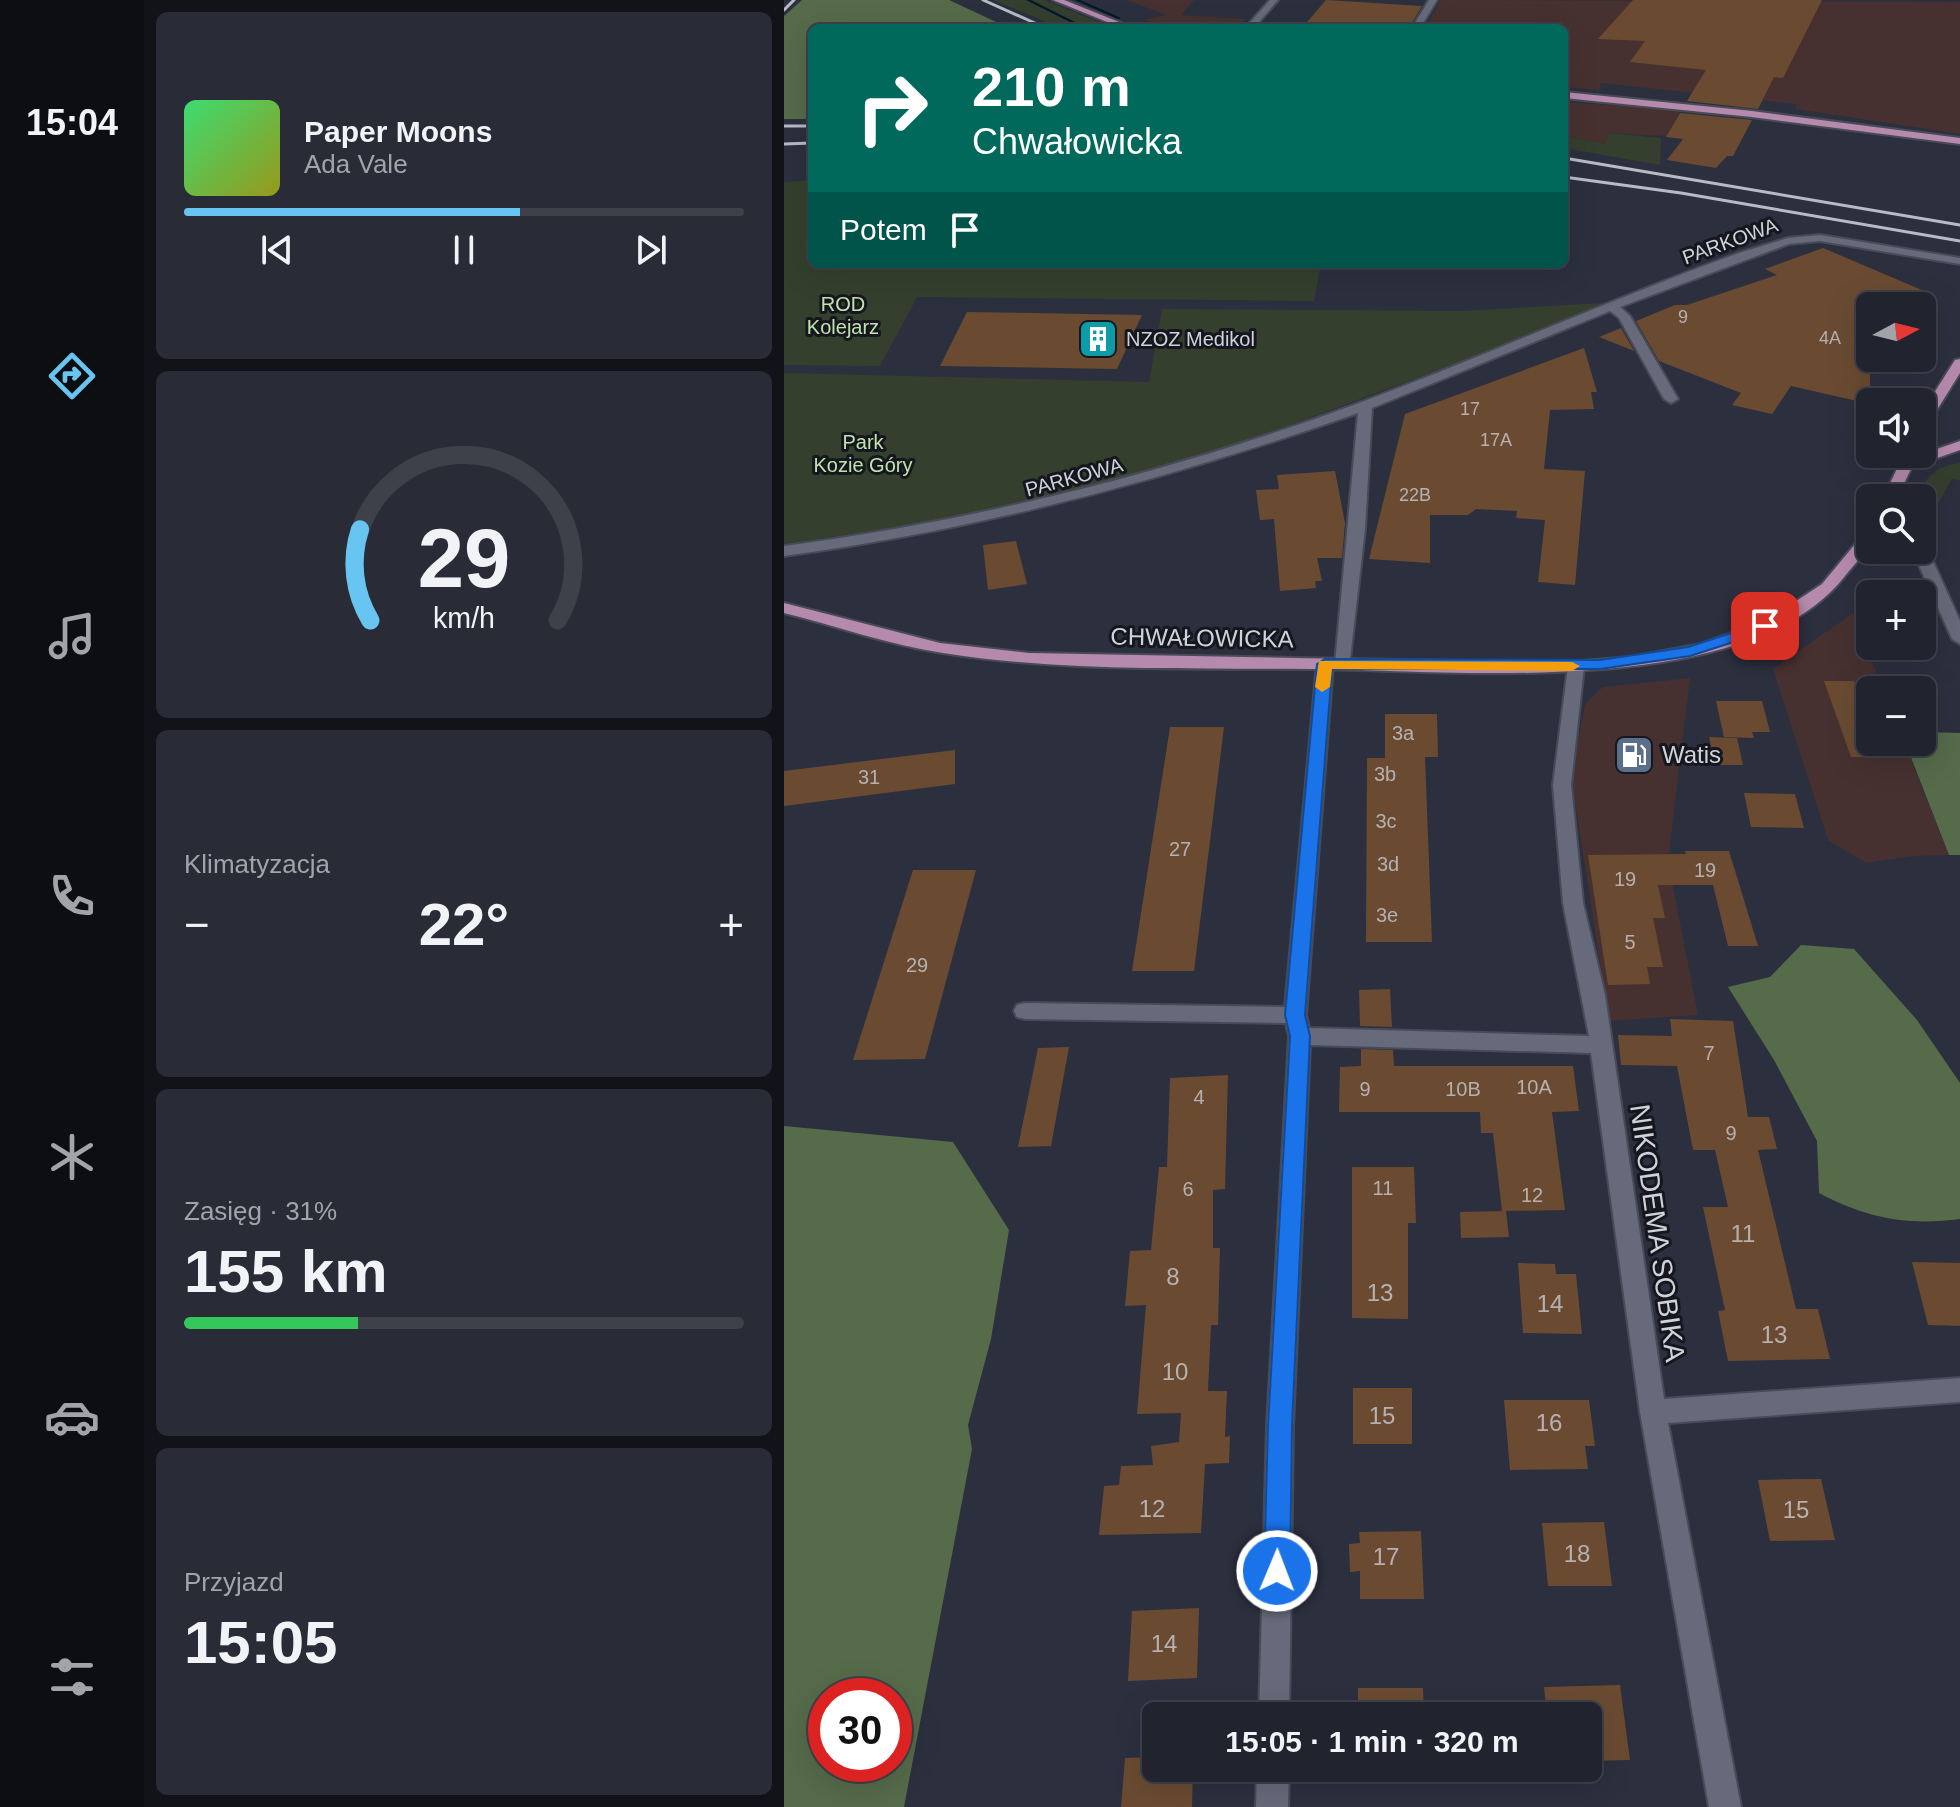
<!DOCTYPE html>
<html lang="pl">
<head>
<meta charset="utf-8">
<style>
  :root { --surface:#21232e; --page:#292b36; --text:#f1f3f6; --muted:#a2a4aa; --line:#3e404a; --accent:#68c4f0 }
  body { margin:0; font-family:Arial,sans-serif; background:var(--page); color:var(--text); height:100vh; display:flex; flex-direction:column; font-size:30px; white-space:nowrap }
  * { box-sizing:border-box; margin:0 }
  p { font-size:26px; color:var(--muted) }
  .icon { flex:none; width:44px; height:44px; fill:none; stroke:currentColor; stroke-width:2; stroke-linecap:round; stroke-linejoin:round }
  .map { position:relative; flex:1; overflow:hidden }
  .details { display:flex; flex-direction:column; gap:12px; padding:12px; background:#121319; width:640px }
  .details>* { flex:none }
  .guide { position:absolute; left:24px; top:24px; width:760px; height:244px; border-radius:12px; box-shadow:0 8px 32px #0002,0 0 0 2px var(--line); background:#00695c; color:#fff; overflow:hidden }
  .needle { width:52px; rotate:83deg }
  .controls { position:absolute; left:1072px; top:292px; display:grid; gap:16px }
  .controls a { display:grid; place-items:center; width:80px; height:80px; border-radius:12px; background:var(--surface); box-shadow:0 8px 32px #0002,0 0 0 2px var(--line); font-size:40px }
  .speed { position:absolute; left:24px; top:1678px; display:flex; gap:16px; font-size:40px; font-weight:700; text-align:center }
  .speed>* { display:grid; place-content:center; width:104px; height:104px; border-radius:50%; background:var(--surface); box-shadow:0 8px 32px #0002,0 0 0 2px var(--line); line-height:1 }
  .speed .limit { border:12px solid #d22; background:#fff; color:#111 }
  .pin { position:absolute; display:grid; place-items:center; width:68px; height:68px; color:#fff; margin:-34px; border-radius:16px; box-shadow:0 4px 12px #0006 }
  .me { position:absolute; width:88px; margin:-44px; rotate:1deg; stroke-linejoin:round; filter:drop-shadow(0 0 6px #0008) }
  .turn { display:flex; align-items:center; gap:28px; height:168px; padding:0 32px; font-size:36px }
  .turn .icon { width:104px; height:104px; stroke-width:2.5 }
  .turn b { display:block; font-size:56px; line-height:68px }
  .then { display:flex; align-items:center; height:76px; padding:0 32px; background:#0003; gap:16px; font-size:30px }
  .big { font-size:60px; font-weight:700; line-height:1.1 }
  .details .card { flex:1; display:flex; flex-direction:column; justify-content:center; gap:12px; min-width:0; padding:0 28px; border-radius:12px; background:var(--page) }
  .details .dial { align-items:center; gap:0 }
  .dial svg { height:208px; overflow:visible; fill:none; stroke:var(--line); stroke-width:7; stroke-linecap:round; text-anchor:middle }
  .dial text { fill:var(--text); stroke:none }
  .song { display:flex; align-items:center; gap:24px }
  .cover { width:96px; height:96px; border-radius:12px; background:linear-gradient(135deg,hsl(140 70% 55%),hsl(60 70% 35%)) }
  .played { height:8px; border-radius:4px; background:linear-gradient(90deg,var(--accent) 60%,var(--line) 60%) }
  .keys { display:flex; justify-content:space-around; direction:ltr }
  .heat { display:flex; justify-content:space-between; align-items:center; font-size:44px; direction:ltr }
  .charge { height:12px; border-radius:6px; background:linear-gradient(90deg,#34c759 31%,var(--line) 0) }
  .trip { position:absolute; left:358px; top:1702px; width:460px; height:80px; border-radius:12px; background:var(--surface); box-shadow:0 8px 32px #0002,0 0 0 2px var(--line); font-weight:700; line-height:80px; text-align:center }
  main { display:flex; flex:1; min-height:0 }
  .tab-bar { display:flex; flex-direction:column; width:144px; justify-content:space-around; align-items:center; background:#0d0e12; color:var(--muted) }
  .tab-bar .icon { width:56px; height:56px }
  .tab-bar .current { color:var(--accent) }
  .tab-bar b { font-size:36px; color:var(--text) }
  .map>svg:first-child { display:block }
  .commercial { fill:#463130 }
  .green { fill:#34402d }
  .forest { fill:#566b4a; fill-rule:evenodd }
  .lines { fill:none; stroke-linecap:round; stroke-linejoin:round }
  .stream { fill:#00172d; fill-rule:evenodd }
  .building { fill:#6a4b32 }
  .minor-casing { stroke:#484b57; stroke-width:4 }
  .major-casing { stroke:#484b57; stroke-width:4 }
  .minor { fill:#666a7a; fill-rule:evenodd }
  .major { fill:#b68aad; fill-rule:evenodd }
  .rail { stroke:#b8bbc4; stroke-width:3 }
  .route { fill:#1a73e8; stroke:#114b97; stroke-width:2 }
  .slow { fill:#f59e0b }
  .labels { text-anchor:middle; stroke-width:6; stroke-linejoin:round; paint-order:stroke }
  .far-number-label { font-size:18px; fill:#b6b0b1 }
  .far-street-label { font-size:20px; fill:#cfd2db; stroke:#16171e }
  .far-park-label { font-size:20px; fill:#bfe4ab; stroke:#16171e }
  .far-poi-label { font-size:20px; fill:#cfd2db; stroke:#16171e; text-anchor:start }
  .number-label { font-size:20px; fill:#b6b0b1 }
  .street-label { font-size:24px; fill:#cfd2db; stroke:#16171e }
  .poi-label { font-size:24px; fill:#cfd2db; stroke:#16171e; text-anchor:start }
  .near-number-label { font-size:24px; fill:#b6b0b1 }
  .near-street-label { font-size:28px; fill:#cfd2db; stroke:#16171e }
</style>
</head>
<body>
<main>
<nav class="tab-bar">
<b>15:04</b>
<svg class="icon current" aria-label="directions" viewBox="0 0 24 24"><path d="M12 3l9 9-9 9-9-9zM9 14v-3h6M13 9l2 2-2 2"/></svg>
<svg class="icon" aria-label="music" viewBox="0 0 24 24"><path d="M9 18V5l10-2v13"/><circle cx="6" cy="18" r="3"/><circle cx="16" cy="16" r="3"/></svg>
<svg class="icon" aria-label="phone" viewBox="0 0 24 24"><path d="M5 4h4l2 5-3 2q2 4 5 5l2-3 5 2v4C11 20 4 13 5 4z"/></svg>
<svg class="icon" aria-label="climate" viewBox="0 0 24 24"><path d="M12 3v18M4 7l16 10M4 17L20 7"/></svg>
<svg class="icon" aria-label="car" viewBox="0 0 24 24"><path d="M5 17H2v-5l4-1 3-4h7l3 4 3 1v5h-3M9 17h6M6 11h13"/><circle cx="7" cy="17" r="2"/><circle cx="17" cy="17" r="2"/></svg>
<svg class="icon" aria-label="filters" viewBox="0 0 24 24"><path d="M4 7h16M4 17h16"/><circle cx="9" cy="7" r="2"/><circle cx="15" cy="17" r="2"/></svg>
</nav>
<section class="details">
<div class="card">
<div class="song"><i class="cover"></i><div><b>Paper Moons</b><p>Ada Vale</p></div></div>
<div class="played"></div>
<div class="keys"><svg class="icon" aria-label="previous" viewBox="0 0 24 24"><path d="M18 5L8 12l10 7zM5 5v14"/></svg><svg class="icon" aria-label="pause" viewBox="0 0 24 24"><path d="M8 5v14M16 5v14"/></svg><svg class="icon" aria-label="next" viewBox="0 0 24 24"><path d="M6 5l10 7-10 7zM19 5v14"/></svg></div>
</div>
<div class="card dial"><svg viewBox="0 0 100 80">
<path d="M14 69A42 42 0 1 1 86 69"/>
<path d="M14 69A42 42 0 0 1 10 34" stroke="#68c4f0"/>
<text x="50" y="56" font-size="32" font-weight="700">29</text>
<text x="50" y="72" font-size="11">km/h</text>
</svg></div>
<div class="card"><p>Klimatyzacja</p>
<div class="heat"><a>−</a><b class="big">22°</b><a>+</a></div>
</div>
<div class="card"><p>Zasięg · 31%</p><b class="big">155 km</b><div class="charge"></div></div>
<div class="card"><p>Przyjazd</p><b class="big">15:05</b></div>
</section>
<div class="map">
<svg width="1176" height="1807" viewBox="0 0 1176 1807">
  <rect width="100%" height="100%" fill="#2c2f3e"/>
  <g class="commercial">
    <path d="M343,0H410L397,15L462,19L455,28H381L359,20L382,15Z"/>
    <path d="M657,0L1176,2V134L1012,109V104L817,83L815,90L780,87V28H641Z"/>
    <path d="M780,102L839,106L897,109L883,136L825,133L822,144L780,136Z"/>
    <path d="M1069,613L1099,690H1086V742H1120L1165,855L1130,856L1082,863L1044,840L989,669Z"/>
    <path d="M906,678L884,861L914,1015L825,1021L787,776L801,704L819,687Z"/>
  </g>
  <g class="green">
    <path d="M209,0H260L329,28H277Z"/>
    <path d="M825,133L877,138L876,165L780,148V136L821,144Z"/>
    <path d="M28,180V264H537L530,301L133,297L96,366L0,365V182Z"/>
    <path d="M819,303L821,308L450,446L218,511L0,544V373L365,382L378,309L679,311Z"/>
    <path d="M1176,463V480L1168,479L1141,526L1138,524V498H1133C1143,476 1151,466 1176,463Z"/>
  </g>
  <g class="forest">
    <path d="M18,0H165L225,28H28V119H0V16Z"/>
    <path d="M1138,732L1176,733V855H1165L1121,742H1138Z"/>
    <path d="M1017,945L1070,949L1133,1020L1176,1083V1219C1123,1226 1082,1218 1035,1193L1033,1141L990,1060L944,987L986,977Z"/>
    <path d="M0,1126L169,1142L225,1230L207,1339L184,1425L188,1449L120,1807H0ZM42,1696H110V1764H42Z"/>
  </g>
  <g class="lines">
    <g class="stream">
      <path d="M242,0H247L303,28H298Z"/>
      <path d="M291,0H296L337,18L334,19Z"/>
    </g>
  </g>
  <g class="building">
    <path d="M542,0L638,6L625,28H518Z"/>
    <path d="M849,0H1038L999,78L990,77L974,109L903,101L922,70L846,62L861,41L814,39Z"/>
    <path d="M896,113L968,120L949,156H943L932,168L883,160L899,139L882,137Z"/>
    <path d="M1039,248L1145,293L1138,306H1086V404L1007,386L988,414L948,405L957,393L875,361L852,321L891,305H903L993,275L981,269Z"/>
    <path d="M183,312L358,315L333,369L156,366Z"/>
    <path d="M837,328L850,351L815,337Z"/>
    <path d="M800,348L813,392H807L810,409L766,410L760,469L801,471L791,585L754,582L761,520L732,518L733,511L692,509L684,515H646V563L585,559L621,414Z"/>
    <path d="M551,471L561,523L558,558H533L538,581H531L532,588L496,591L490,519L476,520L472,490L495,489L493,475Z"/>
    <path d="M232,541L243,584L204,590L199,545Z"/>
    <path d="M1040,681H1070L1086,725V742H1092L1098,757H1067Z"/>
    <path d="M932,701H978L986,732H968L970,738L940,737Z"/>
    <path d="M601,714H653L654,757H641L648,942H582L583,758H601Z"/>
    <path d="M386,727H440L410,971H348Z"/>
    <path d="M925,737L953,738L959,765H931Z"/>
    <path d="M171,750V784L0,806V771Z"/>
    <path d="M960,793L1011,794L1020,828L967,827Z"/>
    <path d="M901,851H945L974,946H944L929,885H874L881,918H869L879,967H863L866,984L824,985L804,855L902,854Z"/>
    <path d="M129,870H192L141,1059L69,1060Z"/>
    <path d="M606,989L608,1027L576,1026L575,990Z"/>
    <path d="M886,1019L949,1021L964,1117H985L993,1149L974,1150L1012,1309H1034L1046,1359L944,1361L934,1311L941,1310L919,1207H944L931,1150H909L893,1066L837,1065L834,1035L888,1036Z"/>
    <path d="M285,1047L267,1146L234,1147L254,1048Z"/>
    <path d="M577,1049L609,1050L610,1066H789L795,1111L768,1112L781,1210L718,1211L709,1133H697L696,1112H555L556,1067L577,1066Z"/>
    <path d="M444,1075L441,1189L429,1190V1248H436L434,1325H427L424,1391H443L441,1437L446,1436L445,1463L421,1464L417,1533L315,1535L320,1486L335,1485L337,1466L369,1465L367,1446L395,1442L397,1413L353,1414L362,1305L341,1306L346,1251L367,1250L375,1167H383L386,1078Z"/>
    <path d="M568,1167H630L632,1223H624V1319L568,1318Z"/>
    <path d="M722,1211L725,1237L677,1238L676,1212Z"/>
    <path d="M1128,1262L1176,1263V1326L1144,1325Z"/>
    <path d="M734,1263L771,1264L772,1274H792L798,1334L739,1333Z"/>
    <rect x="569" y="1388" width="59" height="56"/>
    <path d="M720,1400H805L811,1446H801L804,1469L726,1470Z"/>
    <path d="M1020,1479H1037L1051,1540L986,1541L974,1480Z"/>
    <path d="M820,1522L828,1586H764L758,1523Z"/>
    <path d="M637,1531L640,1599H576V1571L566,1572L565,1544L576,1543L575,1532Z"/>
    <path d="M415,1608L413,1678L344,1681L348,1611Z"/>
    <path d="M836,1685L846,1760L804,1761V1716H763L760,1687Z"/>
    <path d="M574,1688H639L640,1716H574Z"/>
    <path d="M372,1757V1768H409L408,1807H337L341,1758Z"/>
  </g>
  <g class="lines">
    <defs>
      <g id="minor">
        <path d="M486,0H494L470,28H461Z"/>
        <path d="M645,0H653L636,28H628Z"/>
        <path d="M1036,235L1176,258V264L1036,241L1005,244L836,307L846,316L894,399L887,403L880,399L835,318L826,311L588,408L581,529L565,668L559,669L551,664L574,413C386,479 197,529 0,556V546C195,520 383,473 567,406C697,358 824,300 955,253L1004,238Z"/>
        <path d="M1138,546L1144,550L1176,621V644L1168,639L1128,550H1138Z"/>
        <path d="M541,659L549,664L522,1015L525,1028L805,1036L779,903L769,785L784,666L786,662H798L800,666L787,785L799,903L821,995L880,1399L1176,1378V1402L884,1423L957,1807H925L856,1412L807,1053L526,1045L509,1426L505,1716H475L483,1426L505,1036L502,1023L241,1019L233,1017L230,1011L233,1005L241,1003L501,1007L533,664Z"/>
        <path d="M473,1768H505L504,1807H472Z"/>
      </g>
      <g id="major">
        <path d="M269,0H280L350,28H338Z"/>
        <path d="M780,92L968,111L1176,138V144L968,117L780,98Z"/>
        <path d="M1176,359V373L1143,426L1138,427V412L1171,360Z"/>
        <path d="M1176,441V450L1128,467L1113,498H1099L1120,454L1133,456Z"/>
        <path d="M1086,530C1086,550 1073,561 1061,576C963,701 671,670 528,669C405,668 280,672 159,653C106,645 52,626 0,613V603L156,643L245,653L771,663L848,657L917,644L982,621L1038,584L1081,532Z"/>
      </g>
    </defs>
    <use href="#minor" class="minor-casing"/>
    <use href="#major" class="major-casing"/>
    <use href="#minor" class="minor"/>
    <use href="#major" class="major"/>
    <g class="rail">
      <path d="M199,0L262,28"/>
      <path d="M0,10L10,0"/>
      <path d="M0,126H28"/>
      <path d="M0,144L28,143"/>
      <path d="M780,158L1176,225"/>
      <path d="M780,177L897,193L1176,241"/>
    </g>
  </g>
  <path class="route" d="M981,622L987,623V630L906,656L816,669H548L521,1015L526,1036L508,1426L506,1571L502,1580L493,1584L484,1580L480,1571L484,1426L506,1036L501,1015L533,664L541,659L816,660L904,647Z"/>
  <path class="slow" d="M535,661L788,662L796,666L788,671L548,669L546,687L538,692L531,687Z"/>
  <defs>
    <symbol id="building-square" viewBox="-11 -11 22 22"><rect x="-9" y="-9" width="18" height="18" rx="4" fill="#0f9aa8" stroke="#16171e"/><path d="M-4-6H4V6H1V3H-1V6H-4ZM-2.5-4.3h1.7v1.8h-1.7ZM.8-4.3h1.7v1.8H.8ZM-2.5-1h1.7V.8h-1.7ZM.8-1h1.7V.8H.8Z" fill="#fff"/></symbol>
    <symbol id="fuel-square" viewBox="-11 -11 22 22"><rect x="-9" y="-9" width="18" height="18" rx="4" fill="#5c6f8a" stroke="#16171e"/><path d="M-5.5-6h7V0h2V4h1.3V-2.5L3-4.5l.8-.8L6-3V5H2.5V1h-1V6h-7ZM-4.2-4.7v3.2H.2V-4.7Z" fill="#fff"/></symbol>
  </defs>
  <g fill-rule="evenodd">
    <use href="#building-square" x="292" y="317" width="44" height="44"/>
    <use href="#fuel-square" x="828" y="733" width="44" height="44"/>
  </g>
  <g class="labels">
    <g class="far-number-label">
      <text x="899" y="323">9</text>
      <text x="1046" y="344">4A</text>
      <text x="686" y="415">17</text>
      <text x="712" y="446">17A</text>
      <text x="631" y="501">22B</text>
    </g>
    <g class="far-street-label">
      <text transform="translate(946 241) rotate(-20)" y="7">PARKOWA</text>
      <text transform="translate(290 477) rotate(-15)" y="7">PARKOWA</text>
    </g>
    <g class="far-park-label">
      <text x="59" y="311">ROD<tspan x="59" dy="23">Kolejarz</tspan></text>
      <text x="79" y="449">Park<tspan x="79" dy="23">Kozie Góry</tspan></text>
    </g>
    <g class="far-poi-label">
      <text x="342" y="346">NZOZ Medikol</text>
    </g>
    <g class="number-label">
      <text x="619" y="740">3a</text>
      <text x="601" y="781">3b</text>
      <text x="85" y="784">31</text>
      <text x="602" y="828">3c</text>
      <text x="396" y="856">27</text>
      <text x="604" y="871">3d</text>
      <text x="921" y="877">19</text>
      <text x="841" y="886">19</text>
      <text x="603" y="922">3e</text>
      <text x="846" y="949">5</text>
      <text x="133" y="972">29</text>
      <text x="925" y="1060">7</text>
      <text x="750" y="1094">10A</text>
      <text x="581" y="1096">9</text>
      <text x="679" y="1096">10B</text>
      <text x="415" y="1104">4</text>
      <text x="947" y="1140">9</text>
      <text x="599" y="1195">11</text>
      <text x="404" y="1196">6</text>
      <text x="748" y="1202">12</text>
    </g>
    <g class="street-label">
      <text transform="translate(418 638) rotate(1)" y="8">CHWAŁOWICKA</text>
    </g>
    <g class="poi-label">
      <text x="878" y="763">Watis</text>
    </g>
    <g class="near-number-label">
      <text x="959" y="1242">11</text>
      <text x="389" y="1285">8</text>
      <text x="596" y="1301">13</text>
      <text x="766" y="1312">14</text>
      <text x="990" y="1343">13</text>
      <text x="391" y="1380">10</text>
      <text x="598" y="1424">15</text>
      <text x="765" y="1431">16</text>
      <text x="368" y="1517">12</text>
      <text x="1012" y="1518">15</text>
      <text x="793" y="1562">18</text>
      <text x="602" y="1565">17</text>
      <text x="380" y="1652">14</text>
    </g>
    <g class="near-street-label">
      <text transform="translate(874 1233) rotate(82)" y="10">NIKODEMA SOBIKA</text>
    </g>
  </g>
</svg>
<div class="controls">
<a><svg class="needle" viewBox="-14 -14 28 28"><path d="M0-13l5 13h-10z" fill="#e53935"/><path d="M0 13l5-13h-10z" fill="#a2a4aa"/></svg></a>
<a><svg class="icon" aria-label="sound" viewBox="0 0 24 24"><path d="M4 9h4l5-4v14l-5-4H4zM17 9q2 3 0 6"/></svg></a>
<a><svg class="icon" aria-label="search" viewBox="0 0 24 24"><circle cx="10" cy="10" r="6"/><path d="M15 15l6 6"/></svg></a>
<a>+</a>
<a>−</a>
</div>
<div class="speed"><div class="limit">30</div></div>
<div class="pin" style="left:981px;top:626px;background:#d93025"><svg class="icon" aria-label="arrive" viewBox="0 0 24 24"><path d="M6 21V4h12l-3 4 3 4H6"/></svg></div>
<svg class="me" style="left:493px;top:1571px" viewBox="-20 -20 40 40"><circle r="17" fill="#1a73e8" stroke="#fff" stroke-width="3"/><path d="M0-11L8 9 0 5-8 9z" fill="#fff"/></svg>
<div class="trip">15:05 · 1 min · 320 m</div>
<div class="guide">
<div class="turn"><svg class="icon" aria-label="right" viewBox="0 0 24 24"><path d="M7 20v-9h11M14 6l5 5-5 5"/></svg><div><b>210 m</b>Chwałowicka</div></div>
<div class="then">Potem<svg class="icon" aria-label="arrive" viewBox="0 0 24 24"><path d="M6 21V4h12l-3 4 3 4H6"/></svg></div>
</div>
</div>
</main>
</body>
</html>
